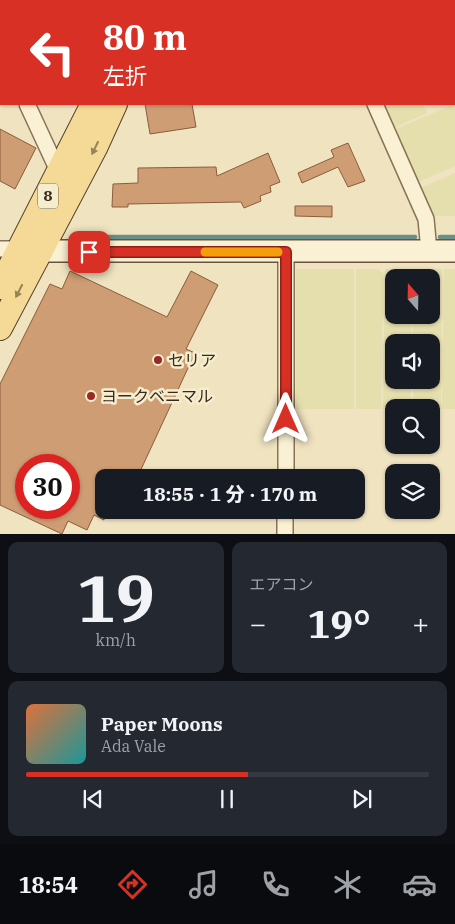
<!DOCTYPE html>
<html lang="ja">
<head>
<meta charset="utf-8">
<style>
  :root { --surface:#171b24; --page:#242831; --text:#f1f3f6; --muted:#9ea1a6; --line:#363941; --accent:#d93025 }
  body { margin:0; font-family:"IBM Plex Serif","Noto Sans JP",serif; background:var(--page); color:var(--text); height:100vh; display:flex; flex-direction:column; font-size:19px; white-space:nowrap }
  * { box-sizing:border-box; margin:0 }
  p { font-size:16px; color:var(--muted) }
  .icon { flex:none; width:28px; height:28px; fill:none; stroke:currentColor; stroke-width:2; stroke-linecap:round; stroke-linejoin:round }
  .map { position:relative; height:534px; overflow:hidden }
  .sheet { display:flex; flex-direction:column; gap:8px; padding:8px; background:#0d0f14; flex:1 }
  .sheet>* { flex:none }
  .guide { position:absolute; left:0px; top:0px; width:455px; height:105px; box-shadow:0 1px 4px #0004; background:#d93025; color:#fff; overflow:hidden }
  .needle { width:32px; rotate:340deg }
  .tools { position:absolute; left:385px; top:269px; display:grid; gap:10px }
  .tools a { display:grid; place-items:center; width:55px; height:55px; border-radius:10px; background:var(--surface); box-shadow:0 1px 4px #0004; font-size:25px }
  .speed { position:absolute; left:15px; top:454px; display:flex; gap:10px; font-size:25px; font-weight:700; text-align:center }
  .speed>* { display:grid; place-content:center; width:65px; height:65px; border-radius:50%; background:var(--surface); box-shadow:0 1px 4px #0004; line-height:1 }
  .speed .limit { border:8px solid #d22; background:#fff; color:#111 }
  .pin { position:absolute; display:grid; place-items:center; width:42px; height:42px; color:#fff; margin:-21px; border-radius:10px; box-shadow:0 2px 8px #0006 }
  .me { position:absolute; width:55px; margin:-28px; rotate:0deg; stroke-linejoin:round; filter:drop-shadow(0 0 4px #0008) }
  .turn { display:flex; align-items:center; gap:18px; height:105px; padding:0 20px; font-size:22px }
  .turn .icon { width:65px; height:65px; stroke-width:2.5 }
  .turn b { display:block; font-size:35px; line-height:42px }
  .big { font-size:38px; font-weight:800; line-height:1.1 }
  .sheet .card { flex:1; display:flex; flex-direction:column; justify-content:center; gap:8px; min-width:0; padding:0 18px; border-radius:10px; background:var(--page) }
  .sheet .dial { align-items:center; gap:0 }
  .dial b { font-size:65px; line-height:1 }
  .song { display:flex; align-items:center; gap:15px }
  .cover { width:60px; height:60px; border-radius:8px; background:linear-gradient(135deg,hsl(20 70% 55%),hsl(180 70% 35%)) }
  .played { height:5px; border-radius:2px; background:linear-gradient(90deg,var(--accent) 55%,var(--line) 55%) }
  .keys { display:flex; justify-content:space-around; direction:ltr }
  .heat { display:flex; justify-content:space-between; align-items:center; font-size:28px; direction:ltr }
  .sheet .tiles { flex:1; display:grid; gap:8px; grid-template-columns:1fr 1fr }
  .card:last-child { grid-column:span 2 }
  .trip { position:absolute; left:95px; top:469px; width:270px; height:50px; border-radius:10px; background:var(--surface); box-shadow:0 1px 4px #0004; font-weight:800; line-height:50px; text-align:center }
  .tabs { display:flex; height:80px; justify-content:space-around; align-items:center; background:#090b0e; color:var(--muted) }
  .tabs .icon { width:35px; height:35px }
  .tabs .selected { color:var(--accent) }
  .tabs b { font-size:22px; color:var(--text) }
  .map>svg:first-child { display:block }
  .farmland { fill:#e5dead }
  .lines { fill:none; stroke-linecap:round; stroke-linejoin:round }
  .stream { stroke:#6a8f87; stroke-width:4.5 }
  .building { fill:#cf9d74; stroke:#895d3c; fill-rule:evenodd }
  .street-casing { stroke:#897357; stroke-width:18 }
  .secondary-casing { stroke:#6a543b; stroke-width:24 }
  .primary-casing { stroke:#56412c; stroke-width:26 }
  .street { stroke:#faf0d3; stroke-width:15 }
  .secondary { stroke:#faf0d3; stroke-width:21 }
  .primary { stroke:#f4da96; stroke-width:24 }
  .oneway { fill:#968259 }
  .route-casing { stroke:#8d1f18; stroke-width:12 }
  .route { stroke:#d93025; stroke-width:9 }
  .slow { stroke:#f59e0b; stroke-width:9 }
  .poi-dot { fill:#9a2925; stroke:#f6edcf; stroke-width:2 }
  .labels { text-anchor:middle; stroke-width:5; stroke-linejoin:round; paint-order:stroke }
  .shield { fill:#f6edcf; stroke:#716452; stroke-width:1 }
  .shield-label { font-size:15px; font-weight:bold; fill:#382a1c }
  .poi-label { font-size:16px; fill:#382a1c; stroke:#f6edcf; text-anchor:start }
</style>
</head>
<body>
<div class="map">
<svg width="455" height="534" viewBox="0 0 455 534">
  <rect width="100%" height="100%" fill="#efe3c0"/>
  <g class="farmland">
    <path d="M385,104H423L427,113L395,127Z"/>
    <path d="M455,104V166L418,182L396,129Z"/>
    <path d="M455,173V216H433L421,188Z"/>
    <rect x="296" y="269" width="58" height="140"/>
    <path d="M356,269H380V272H383L381,409H356Z"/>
    <path d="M385,269L412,271V277L394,278V315H412L411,342H394V380H411V407L383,409Z"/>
    <path d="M414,269H442L441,409L413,407V380H431V342H413V315H431V278L414,277Z"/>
    <path d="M444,269H455V409H442Z"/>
  </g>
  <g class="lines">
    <g class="stream">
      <path d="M100,237H415"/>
      <path d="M440,237H455"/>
    </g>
  </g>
  <g class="building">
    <path d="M145,104H192L196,127L150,134Z"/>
    <path d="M0,129L36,148L15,189L0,181Z"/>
    <path d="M348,143L365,181L348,187L338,167L302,183L298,173L334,157L331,150Z"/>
    <path d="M268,153L280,182L270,186L271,192L260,196L261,201L244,208L241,202L128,204V207H112L113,184L138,183V168L216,167L217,176Z"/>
    <path d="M295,206H332V217L295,216Z"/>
    <path d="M70,271L167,317L191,271L218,285L186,349L195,353L137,478H104V520L94,515L87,530L68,521L62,534L0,505V384L50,284L62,289ZM26,465H69V508H26Z"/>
  </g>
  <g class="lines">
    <defs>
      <g id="street">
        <path d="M330,0V1"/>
        <path d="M0,46L1,48"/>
        <path d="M27,104L59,173"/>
        <path d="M375,104L426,219L429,251"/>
        <path d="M0,249H20"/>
        <path d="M286,478V253"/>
        <path d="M285,534V510"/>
      </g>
      <path id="secondary" d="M25,249L39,251H455"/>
      <g id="primary">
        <path d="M137,1L138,0"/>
        <path d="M158,1V0"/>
        <path d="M0,287L93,104"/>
        <path d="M0,328L95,148L115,104"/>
      </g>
    </defs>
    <use href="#street" class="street-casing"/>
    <use href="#secondary" class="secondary-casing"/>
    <use href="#primary" class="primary-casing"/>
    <use href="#street" class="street"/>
    <use href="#secondary" class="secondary"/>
    <use href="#primary" class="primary"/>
  </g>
  <defs><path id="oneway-solid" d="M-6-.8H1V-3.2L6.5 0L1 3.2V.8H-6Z" transform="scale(1.25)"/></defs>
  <g class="oneway">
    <use href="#oneway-solid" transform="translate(95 148) rotate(116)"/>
    <use href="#oneway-solid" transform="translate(19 291) rotate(117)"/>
  </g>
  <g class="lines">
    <defs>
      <path id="route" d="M89,252H286V419"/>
    </defs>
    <use href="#route" class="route-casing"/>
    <use href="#route" class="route"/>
    <path class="slow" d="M205,252H278"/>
  </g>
  <g class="poi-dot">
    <circle cx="158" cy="360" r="5"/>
    <circle cx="91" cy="396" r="5"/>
  </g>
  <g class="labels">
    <rect class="shield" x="38" y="183.5" width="20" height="25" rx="4"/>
    <g class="shield-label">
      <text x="48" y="201">8</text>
    </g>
    <g class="poi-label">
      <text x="168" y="366">セリア</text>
      <text x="101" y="402">ヨークベニマル</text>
    </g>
  </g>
</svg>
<div class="tools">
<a><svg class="needle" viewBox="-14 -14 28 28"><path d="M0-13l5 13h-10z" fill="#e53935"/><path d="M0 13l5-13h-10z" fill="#9ea1a6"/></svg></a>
<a><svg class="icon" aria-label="sound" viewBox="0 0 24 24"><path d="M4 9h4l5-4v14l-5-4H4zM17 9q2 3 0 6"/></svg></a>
<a><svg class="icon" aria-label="search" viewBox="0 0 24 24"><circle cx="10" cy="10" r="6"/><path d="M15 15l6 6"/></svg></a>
<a><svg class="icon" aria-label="layers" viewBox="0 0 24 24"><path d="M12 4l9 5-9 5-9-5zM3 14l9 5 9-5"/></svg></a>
</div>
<div class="speed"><div class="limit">30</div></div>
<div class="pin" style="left:89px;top:252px;background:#d93025"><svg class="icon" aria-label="arrive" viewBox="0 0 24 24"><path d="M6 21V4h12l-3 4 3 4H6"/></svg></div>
<svg class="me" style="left:286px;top:419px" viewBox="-20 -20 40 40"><path d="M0-17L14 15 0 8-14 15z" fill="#d93025" stroke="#fff" stroke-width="4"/></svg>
<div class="trip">18:55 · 1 分 · 170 m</div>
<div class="guide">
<div class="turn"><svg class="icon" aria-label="left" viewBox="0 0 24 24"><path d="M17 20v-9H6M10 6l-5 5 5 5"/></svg><div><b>80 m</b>左折</div></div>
</div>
</div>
<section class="sheet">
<div class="tiles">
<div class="card dial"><b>19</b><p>km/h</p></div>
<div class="card"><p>エアコン</p>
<div class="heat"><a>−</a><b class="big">19°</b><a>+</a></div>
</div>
<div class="card">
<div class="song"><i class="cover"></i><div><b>Paper Moons</b><p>Ada Vale</p></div></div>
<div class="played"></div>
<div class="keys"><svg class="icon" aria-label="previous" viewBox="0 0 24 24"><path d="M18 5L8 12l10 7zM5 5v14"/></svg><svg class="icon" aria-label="pause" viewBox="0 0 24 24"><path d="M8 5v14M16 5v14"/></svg><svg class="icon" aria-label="next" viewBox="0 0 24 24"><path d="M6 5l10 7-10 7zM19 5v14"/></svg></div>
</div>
</div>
</section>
<nav class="tabs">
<b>18:54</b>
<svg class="icon selected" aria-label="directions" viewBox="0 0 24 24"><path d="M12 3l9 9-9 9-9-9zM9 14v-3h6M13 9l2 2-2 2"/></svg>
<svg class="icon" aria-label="music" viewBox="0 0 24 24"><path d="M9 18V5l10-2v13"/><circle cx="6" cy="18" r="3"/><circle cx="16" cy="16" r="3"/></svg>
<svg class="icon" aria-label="phone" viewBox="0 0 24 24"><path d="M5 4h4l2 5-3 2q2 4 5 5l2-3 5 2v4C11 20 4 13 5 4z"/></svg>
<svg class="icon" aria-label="climate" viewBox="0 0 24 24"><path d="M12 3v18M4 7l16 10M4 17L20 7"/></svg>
<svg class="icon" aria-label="car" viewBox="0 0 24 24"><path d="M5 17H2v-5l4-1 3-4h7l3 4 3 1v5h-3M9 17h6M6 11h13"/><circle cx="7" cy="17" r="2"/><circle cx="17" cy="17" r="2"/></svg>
</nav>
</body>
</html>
